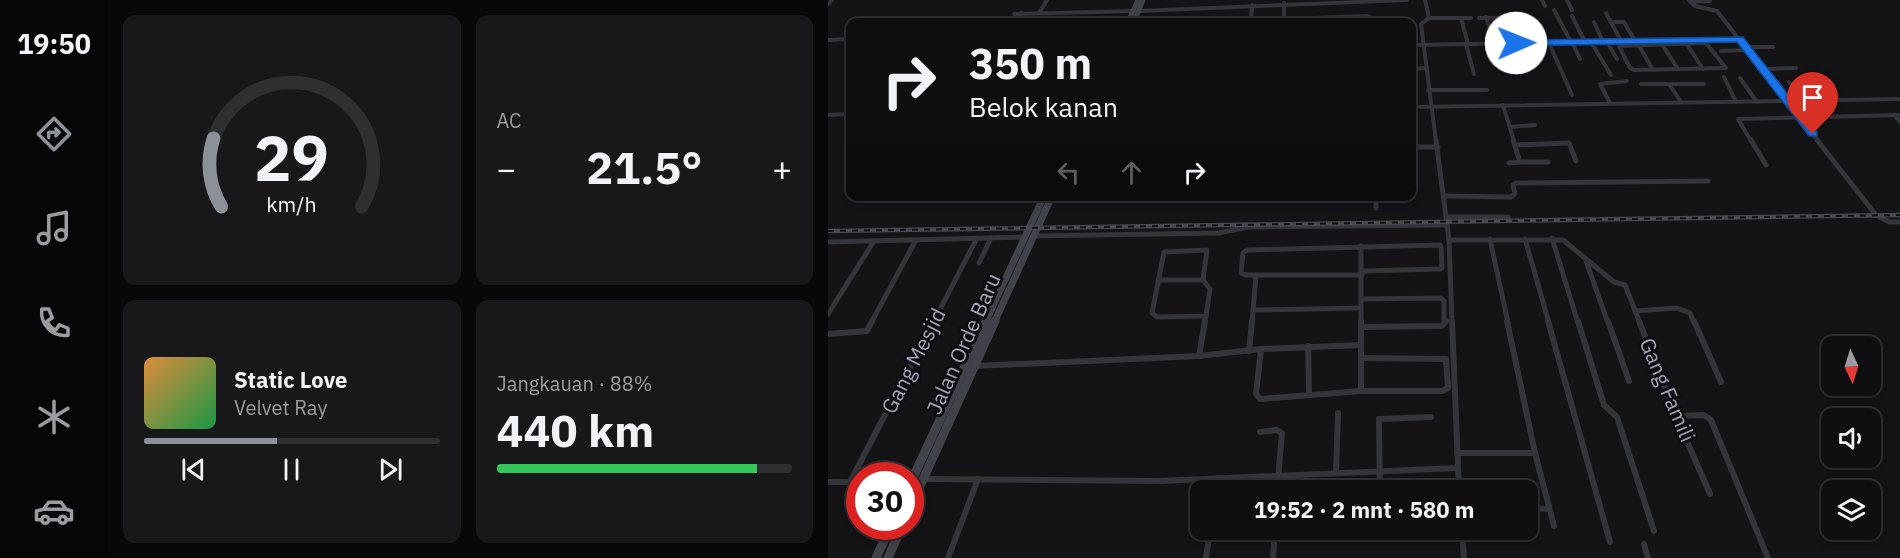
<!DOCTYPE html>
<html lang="id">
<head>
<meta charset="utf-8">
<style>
  :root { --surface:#0f0e10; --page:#181719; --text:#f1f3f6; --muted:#9b9c9f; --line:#2f2e30; --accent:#8c9099 }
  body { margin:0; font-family:"IBM Plex Sans",sans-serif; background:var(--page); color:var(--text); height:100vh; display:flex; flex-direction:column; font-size:22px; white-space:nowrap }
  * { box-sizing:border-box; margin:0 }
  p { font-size:20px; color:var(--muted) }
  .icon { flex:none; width:33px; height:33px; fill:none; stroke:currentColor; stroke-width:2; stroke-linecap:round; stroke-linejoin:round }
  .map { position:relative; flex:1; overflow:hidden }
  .panel { display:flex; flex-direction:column; gap:15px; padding:15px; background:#080809; width:720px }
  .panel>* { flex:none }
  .guide { position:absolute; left:18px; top:18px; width:570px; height:183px; border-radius:12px; box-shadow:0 3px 9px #0003,0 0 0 2px var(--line); background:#0f0e10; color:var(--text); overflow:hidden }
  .needle { width:39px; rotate:176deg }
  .controls { position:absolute; left:993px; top:336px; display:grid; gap:12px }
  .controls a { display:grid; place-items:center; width:60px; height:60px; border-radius:12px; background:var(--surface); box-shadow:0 3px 9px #0003,0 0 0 2px var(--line); font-size:30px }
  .speed { position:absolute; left:18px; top:462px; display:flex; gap:12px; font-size:30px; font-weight:700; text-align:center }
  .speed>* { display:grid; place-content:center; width:78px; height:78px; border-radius:50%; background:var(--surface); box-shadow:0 3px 9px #0003,0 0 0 2px var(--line); line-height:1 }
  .speed .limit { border:9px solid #d22; background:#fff; color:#111 }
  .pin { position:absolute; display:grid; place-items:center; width:51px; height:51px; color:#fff; margin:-62px -26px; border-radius:50% 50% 50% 0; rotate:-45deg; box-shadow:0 0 6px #0007 }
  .pin .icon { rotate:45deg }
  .me { position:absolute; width:66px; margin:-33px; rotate:89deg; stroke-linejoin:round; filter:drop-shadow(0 0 4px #0008) }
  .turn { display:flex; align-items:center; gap:21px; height:126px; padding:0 24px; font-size:27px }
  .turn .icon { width:78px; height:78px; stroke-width:2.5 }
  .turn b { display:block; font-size:42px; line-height:51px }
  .lanes { display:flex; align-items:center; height:57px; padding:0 24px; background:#0003; justify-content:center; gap:30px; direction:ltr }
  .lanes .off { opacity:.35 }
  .big { font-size:45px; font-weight:700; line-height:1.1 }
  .panel .card { flex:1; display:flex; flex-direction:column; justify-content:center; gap:9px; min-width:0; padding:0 21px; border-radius:12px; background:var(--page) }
  .panel .dial { align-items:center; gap:0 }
  .dial svg { height:156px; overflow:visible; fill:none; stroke:var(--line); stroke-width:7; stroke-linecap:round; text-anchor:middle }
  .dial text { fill:var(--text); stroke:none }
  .song { display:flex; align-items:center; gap:18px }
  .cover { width:72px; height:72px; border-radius:9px; background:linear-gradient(135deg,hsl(30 70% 55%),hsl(140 70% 35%)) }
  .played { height:6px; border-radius:3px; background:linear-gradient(90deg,var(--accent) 45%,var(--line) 45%) }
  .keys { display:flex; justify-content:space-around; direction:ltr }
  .heat { display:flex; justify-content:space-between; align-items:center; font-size:33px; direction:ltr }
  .charge { height:9px; border-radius:4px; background:linear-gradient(90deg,#34c759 88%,var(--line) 0) }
  .panel .tiles { flex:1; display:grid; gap:15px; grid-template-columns:repeat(2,1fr) }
  .trip { position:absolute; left:362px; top:480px; width:348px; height:60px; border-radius:12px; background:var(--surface); box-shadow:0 3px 9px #0003,0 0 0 2px var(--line); font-weight:700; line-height:60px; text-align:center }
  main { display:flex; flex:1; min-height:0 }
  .dock { display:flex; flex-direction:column; width:108px; justify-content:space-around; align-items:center; background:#060606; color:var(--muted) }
  .dock .icon { width:42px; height:42px }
  .dock .current { color:var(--accent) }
  .dock b { font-size:27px; color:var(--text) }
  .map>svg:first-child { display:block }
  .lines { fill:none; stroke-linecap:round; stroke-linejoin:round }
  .street-far2 { stroke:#34343b; stroke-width:4 }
  .street-far1 { stroke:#34343b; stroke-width:5 }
  .street { stroke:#34343b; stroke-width:6 }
  .secondary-far2 { stroke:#42424b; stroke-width:5 }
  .secondary-far1 { stroke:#42424b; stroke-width:7 }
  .secondary { stroke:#42424b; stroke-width:9 }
  .rail-casing { stroke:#494952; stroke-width:4.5 }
  .rail { stroke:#0f0e10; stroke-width:2; stroke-dasharray:6; stroke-linecap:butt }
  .route { fill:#1a73e8; stroke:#114b97; stroke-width:1.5 }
  .labels { text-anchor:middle; stroke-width:6; stroke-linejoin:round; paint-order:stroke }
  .street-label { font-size:21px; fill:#a3a4b7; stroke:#0f0e10 }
</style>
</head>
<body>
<main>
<nav class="dock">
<b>19:50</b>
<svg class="icon current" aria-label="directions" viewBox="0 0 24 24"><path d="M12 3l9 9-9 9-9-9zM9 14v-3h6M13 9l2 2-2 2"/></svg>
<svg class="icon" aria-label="music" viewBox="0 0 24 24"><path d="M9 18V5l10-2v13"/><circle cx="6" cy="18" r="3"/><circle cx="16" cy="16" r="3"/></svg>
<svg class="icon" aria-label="phone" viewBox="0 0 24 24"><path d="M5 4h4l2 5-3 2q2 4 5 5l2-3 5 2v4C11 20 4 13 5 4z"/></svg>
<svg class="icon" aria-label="climate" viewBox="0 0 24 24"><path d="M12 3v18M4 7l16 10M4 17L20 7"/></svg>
<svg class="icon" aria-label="car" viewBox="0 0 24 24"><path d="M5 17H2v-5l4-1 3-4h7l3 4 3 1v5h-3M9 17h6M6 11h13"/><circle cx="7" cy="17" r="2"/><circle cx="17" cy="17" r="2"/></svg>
</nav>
<section class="panel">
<div class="tiles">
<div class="card dial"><svg viewBox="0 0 100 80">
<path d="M14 69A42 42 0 1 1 86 69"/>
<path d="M14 69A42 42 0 0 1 10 34" stroke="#8c9099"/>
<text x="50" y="56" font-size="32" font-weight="700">29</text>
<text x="50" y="72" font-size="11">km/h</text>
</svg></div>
<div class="card"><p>AC</p>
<div class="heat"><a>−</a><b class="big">21.5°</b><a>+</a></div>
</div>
<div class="card">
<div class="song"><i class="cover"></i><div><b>Static Love</b><p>Velvet Ray</p></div></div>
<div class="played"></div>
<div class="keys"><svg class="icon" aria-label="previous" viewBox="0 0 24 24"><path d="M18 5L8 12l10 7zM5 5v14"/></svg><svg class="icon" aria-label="pause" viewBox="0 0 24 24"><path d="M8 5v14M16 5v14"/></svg><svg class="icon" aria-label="next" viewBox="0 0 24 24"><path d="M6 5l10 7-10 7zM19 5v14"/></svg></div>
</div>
<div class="card"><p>Jangkauan · 88%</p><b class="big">440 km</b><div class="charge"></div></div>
</div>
</section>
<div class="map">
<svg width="1072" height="558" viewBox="0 0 1072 558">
  <rect width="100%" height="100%" fill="#141315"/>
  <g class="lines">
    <g class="street-far2">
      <path d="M597,0L601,18L593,24L608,141"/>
      <path d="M714,0L717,6"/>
      <path d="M739,0L744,10"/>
      <path d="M861,0L867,6L889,11L990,141"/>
      <path d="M862,2L882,1"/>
      <path d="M456,3V19L540,16L544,18V22"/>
      <path d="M0,4L4,0"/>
      <path d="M726,10L743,42"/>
      <path d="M311,11L579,0"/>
      <path d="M211,13L219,0"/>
      <path d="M778,13L793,41"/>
      <path d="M186,14L305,11"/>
      <path d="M744,16L757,42"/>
      <path d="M658,17L665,39L673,40"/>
      <path d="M678,17L688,43"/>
      <path d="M601,18H643"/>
      <path d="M633,18L640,44"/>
      <path d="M651,18L698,17L706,39L701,40"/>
      <path d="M423,20L424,5"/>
      <path d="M188,22L193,13"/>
      <path d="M766,22L775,42"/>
      <path d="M783,22H796L807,41"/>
      <path d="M0,40L20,39"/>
      <path d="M744,42L752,59"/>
      <path d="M763,42L783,75"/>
      <path d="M779,42L789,59"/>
      <path d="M721,43L744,95"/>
      <path d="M833,43L850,69"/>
      <path d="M858,43L875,69"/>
      <path d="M878,43L898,68L806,70L802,68L791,46Z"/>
      <path d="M638,44L646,74"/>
      <path d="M810,44L825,70"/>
      <path d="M584,45L912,39"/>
      <path d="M918,47H945"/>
      <path d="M893,51L920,50"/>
      <path d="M584,69L599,68"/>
      <path d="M935,69L968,68"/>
      <path d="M896,77L908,102"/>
      <path d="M912,78L929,102"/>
      <path d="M961,82L977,101"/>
      <path d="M813,84H876"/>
      <path d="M841,84L853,102"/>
      <path d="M600,90H659"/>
      <path d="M782,103L772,84L799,81"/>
      <path d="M675,105L686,141"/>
      <path d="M584,107L1072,99"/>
      <path d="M0,115L22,114"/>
      <path d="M1066,115L1072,122"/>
      <path d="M682,127L707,125"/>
      <path d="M923,141L910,119L1072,115"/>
    </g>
    <g class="street-far1">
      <path d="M608,140L621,240L624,323"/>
      <path d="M923,140L938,165"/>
      <path d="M989,140L1048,215L1061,222H1072"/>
      <path d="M687,145L741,143L748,161"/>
      <path d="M584,147H610"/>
      <path d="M692,162H720"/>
      <path d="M681,163L692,162L685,140"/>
      <path d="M548,196V208"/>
      <path d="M616,196L683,197L687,194L685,185L688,183L880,181"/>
      <path d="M619,217H680"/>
      <path d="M205,236L391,233L420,227L619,225"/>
      <path d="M724,238L750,323"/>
      <path d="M662,239L680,323"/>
      <path d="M697,239L721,323"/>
      <path d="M621,240H735L786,282L797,285L812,323"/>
      <path d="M0,242L196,237"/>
      <path d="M533,246V323"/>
      <path d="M379,250L375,280L382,289L378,316L329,317L324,313L336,252Z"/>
      <path d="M757,258L780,323"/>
      <path d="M151,263L163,238"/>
      <path d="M534,275H418L413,273L415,253L419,250L612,245L613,247L614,268L612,269L535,271"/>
      <path d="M330,280H375"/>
      <path d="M533,299L613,298L616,301V323"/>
      <path d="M425,310L533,308"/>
      <path d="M807,311L849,308L862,313L866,323"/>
      <path d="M0,314L46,241"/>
      <path d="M43,323L88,240"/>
      <path d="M105,323L149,238"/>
      <path d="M376,323L378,316"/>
      <path d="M424,323L428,275"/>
    </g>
    <g class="street">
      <path d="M533,321V391"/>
      <path d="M624,321L631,490"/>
      <path d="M679,321L707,453L726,526"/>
      <path d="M720,321L782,542"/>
      <path d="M750,321L776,405L789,417L826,531"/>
      <path d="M780,321L801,381"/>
      <path d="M811,321L848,416L882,494"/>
      <path d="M866,321L893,382"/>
      <path d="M533,327L614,326L618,321"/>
      <path d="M0,334L39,331L44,321"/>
      <path d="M480,346L481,394"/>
      <path d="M433,349L428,394L432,399L533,391H614L620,388L618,359L533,358"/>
      <path d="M421,351L424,321"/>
      <path d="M371,356L377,321"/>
      <path d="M147,366L371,356L433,349L533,345"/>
      <path d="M848,416L876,415L883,420L940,558"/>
      <path d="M432,432L449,430L454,433L449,490"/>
      <path d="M629,453H707"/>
      <path d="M508,473L510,413"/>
      <path d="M95,479L332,481L629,468"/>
      <path d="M0,482H32"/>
      <path d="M22,482L106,321"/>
      <path d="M388,490L390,478"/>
      <path d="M552,490L551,419L603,417"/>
      <path d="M699,508L720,509"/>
      <path d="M634,530L636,558"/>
      <path d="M816,544L820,558"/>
      <path d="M120,558L150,479"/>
      <path d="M378,558L382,530"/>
      <path d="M445,558L447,530"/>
    </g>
    <g class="secondary-far2">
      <path d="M300,22L310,0"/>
      <path d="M306,22L315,0"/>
    </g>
    <g class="secondary-far1">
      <path d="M157,323L216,196"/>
      <path d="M166,323L224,196"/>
    </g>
    <g class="secondary">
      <path d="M82,484L158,321"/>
      <path d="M82,508L167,321"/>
      <path d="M48,558L63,526"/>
      <path d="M60,558L74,526"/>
    </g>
    <defs>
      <path id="rail" d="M0,231L1072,215"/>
    </defs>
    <use href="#rail" class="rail-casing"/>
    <use href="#rail" class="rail"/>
  </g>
  <path class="route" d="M915,37L989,131V136H981L909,42L688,46L684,43L688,40Z"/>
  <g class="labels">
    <g class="street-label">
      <text transform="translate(136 344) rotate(-66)" y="7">Jalan Orde Baru</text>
      <text transform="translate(86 361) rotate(-63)" y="7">Gang Mesjid</text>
      <text transform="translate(839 390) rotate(67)" y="7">Gang Famili</text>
    </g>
  </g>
</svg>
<div class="controls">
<a><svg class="needle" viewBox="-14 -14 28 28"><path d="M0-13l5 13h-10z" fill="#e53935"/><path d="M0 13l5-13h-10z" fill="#9b9c9f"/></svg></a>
<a><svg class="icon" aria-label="sound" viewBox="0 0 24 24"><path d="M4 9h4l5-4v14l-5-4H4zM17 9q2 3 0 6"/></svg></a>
<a><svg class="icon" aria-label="layers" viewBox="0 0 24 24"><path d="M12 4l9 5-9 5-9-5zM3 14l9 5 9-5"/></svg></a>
</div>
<div class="speed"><div class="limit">30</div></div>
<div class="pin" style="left:985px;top:134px;background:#d93025"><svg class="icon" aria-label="arrive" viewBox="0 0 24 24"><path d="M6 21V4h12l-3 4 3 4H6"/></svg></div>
<svg class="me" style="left:688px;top:43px" viewBox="-20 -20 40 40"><circle r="19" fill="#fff"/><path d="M0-13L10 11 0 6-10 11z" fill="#1a73e8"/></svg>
<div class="trip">19:52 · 2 mnt · 580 m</div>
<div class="guide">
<div class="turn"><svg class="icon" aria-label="right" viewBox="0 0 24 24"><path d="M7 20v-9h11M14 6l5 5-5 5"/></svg><div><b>350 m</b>Belok kanan</div></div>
<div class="lanes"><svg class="icon off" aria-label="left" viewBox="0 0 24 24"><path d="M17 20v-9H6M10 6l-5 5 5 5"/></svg><svg class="icon off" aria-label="ahead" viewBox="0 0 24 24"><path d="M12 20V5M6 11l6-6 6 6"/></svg><svg class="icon" aria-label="right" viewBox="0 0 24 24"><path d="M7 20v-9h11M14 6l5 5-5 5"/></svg></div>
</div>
</div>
</main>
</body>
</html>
